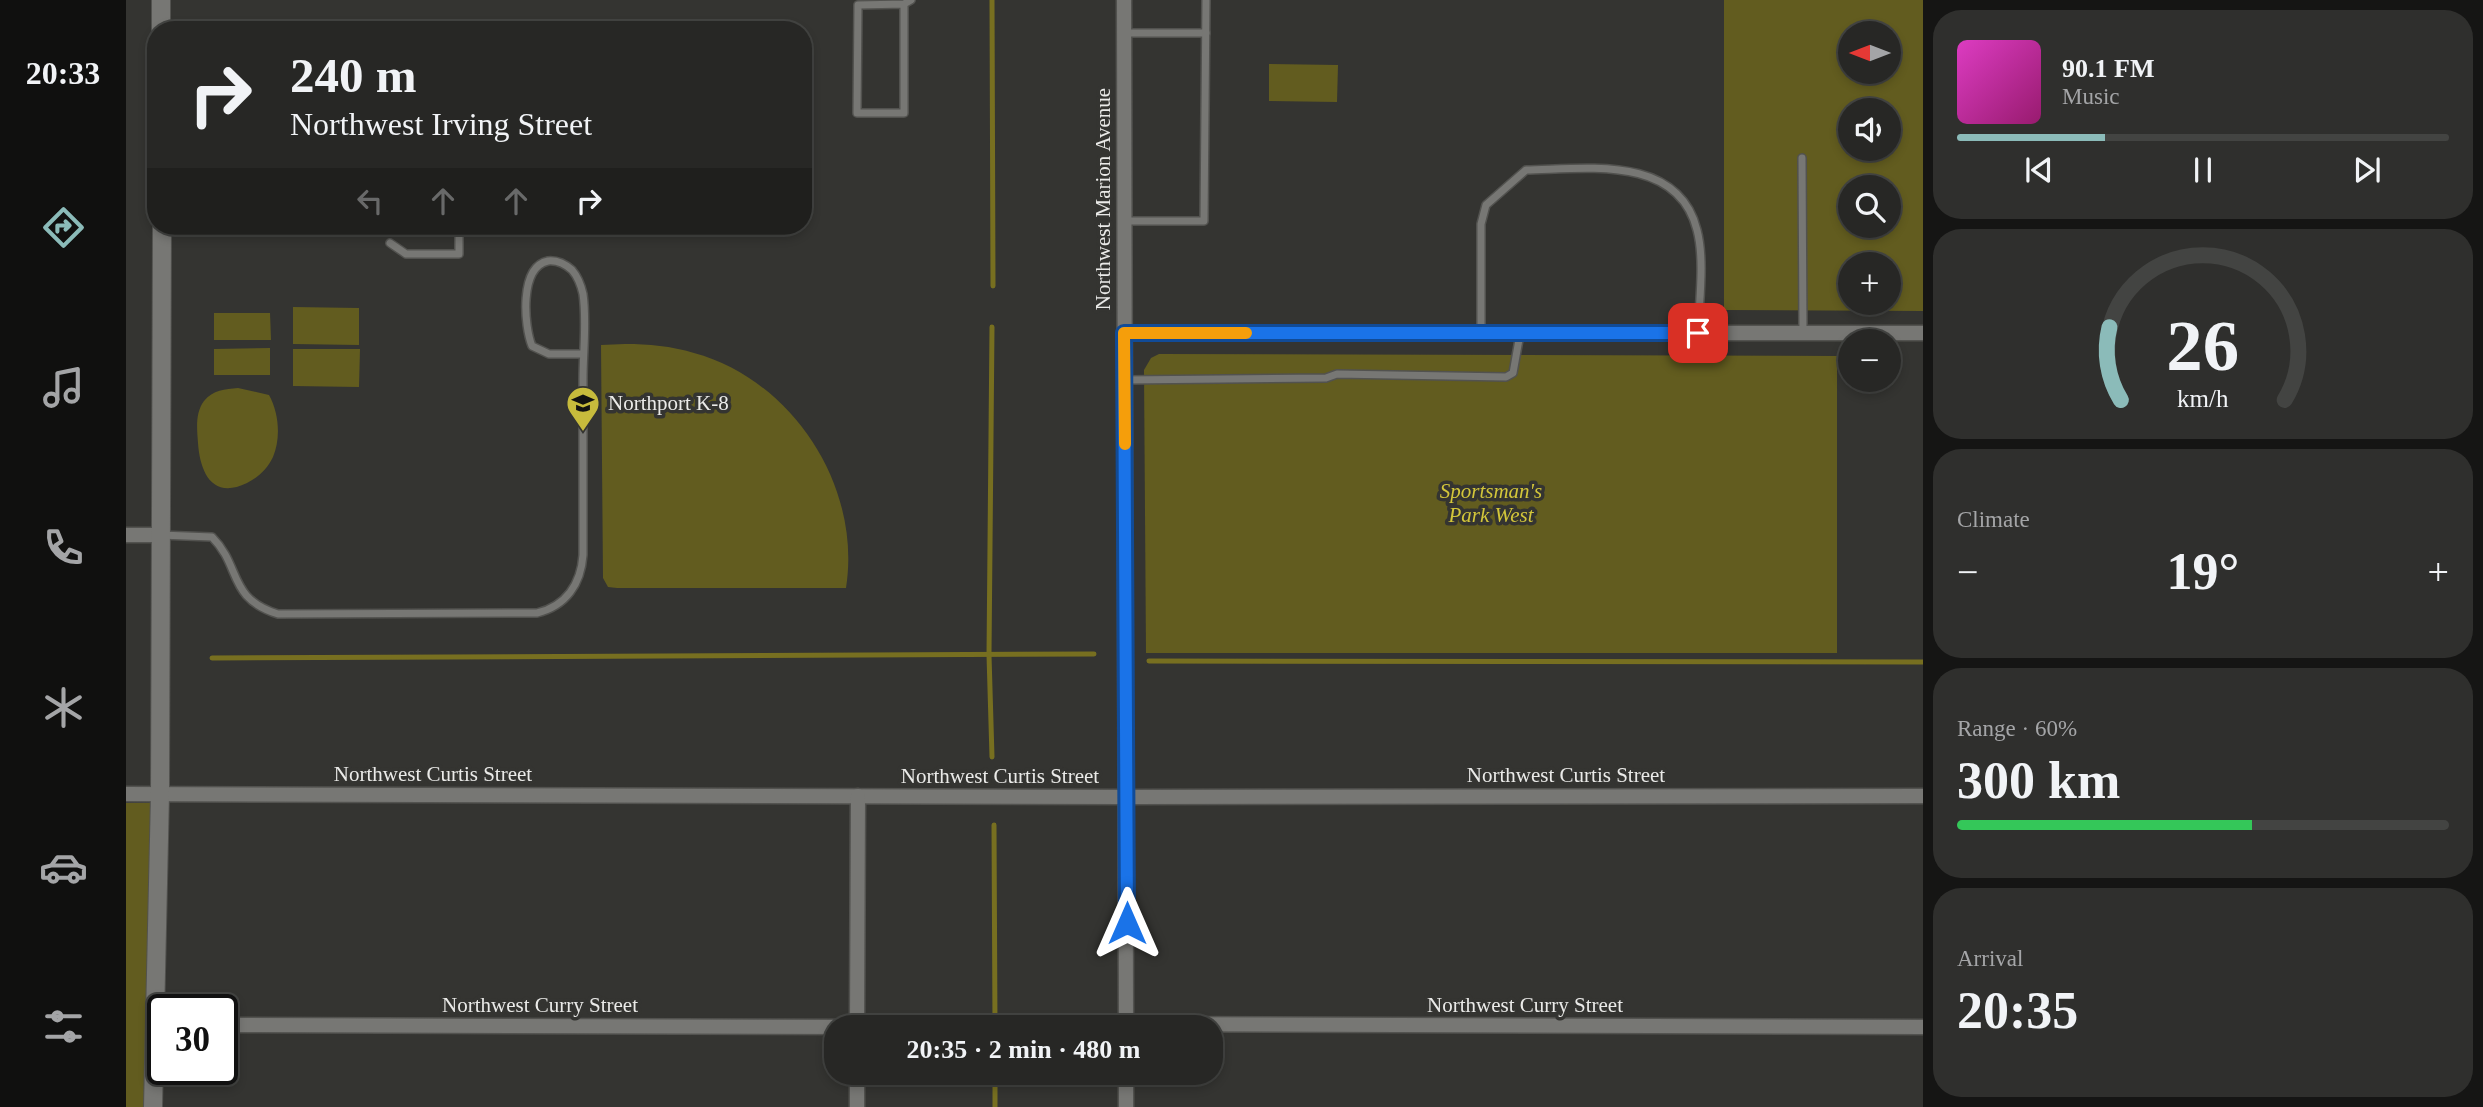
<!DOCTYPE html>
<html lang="en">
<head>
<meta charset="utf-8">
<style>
  :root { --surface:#272725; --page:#2f2f2d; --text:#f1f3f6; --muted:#a4a5a7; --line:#434442; --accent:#8bbbb9 }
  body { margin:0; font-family:"Times New Roman",serif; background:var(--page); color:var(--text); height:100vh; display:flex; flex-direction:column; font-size:26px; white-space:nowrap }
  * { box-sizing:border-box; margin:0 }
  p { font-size:23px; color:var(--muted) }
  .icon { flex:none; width:38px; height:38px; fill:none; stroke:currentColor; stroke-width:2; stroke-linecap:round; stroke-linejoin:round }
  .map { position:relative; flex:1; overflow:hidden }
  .details { display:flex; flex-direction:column; gap:10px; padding:10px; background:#151514; width:560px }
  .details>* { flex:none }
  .guide { position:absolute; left:21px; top:21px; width:665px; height:214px; border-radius:28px; box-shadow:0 4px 10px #0003,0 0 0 2px var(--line); background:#272725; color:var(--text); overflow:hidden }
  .needle { width:46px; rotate:270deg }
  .tools { position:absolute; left:1712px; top:21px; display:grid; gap:14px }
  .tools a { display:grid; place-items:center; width:63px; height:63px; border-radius:50%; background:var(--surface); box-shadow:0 4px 10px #0003,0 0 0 2px var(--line); font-size:35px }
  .speed { position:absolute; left:21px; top:994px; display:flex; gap:14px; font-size:35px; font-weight:700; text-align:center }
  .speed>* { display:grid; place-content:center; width:91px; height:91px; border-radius:50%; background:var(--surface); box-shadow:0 4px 10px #0003,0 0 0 2px var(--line); line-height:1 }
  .speed .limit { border:4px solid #111; border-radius:10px; background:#fff; color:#111 }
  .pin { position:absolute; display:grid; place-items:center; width:60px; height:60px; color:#fff; margin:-30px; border-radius:14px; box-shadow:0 4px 10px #0006 }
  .me { position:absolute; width:77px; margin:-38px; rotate:0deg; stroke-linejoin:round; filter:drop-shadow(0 0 5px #0008) }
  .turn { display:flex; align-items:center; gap:24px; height:147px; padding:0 28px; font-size:32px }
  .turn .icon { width:91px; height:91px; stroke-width:2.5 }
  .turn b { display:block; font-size:49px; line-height:60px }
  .lanes { display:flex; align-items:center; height:66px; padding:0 28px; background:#0003; justify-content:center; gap:35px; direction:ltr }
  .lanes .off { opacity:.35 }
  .big { font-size:52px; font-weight:600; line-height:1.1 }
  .details .card { flex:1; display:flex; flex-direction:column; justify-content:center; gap:10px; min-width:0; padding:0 24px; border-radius:28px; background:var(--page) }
  .details .dial { align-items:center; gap:0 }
  .dial svg { height:182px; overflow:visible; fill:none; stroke:var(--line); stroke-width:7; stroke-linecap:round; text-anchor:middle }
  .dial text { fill:var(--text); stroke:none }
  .song { display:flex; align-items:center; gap:21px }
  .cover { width:84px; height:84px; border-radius:10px; background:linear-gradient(135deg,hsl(310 70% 55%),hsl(320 70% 35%)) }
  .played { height:7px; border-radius:4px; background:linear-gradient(90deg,var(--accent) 30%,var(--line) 30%) }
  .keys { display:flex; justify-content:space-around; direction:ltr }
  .heat { display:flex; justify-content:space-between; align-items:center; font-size:38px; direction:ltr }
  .charge { height:10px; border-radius:5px; background:linear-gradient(90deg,#34c759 60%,var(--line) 0) }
  .trip { position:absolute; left:698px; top:1015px; width:399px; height:70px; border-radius:28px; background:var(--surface); box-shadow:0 4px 10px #0003,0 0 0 2px var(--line); font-weight:600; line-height:70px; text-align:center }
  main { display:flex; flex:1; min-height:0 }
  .menu { display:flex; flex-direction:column; width:126px; justify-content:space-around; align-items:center; background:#10100f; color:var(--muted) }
  .menu .icon { width:49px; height:49px }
  .menu .on { color:var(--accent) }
  .menu b { font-size:32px; color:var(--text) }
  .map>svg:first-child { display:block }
  .green { fill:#625c1f; fill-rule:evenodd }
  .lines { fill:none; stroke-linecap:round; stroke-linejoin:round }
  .stream { stroke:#776f20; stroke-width:5 }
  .service-casing { stroke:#52524f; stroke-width:10 }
  .minor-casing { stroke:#52524f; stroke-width:17 }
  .tertiary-casing { stroke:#52524f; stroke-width:20 }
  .service { stroke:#777774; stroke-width:7 }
  .minor { stroke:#777774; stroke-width:14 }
  .tertiary { stroke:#777774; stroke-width:18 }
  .route-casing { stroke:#114b97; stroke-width:18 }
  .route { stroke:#1a73e8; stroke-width:12 }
  .slow { stroke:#f59e0b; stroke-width:12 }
  .labels { text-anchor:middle; stroke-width:7; stroke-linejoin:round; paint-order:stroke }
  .street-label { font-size:21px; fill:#eaeae8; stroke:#343431 }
  .poi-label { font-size:21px; fill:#eaeae8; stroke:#343431; text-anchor:start }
  .park-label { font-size:21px; font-style:italic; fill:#d3c63a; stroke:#343431 }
</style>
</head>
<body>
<main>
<nav class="menu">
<b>20:33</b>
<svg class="icon on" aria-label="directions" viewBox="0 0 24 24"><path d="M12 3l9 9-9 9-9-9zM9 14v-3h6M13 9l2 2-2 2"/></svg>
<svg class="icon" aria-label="music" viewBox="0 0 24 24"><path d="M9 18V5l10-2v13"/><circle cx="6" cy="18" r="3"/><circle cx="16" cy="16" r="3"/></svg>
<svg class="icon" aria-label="phone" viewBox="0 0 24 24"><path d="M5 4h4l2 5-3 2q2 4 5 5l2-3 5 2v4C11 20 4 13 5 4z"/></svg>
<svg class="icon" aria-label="climate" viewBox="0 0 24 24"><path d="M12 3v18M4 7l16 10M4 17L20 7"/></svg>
<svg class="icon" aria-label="car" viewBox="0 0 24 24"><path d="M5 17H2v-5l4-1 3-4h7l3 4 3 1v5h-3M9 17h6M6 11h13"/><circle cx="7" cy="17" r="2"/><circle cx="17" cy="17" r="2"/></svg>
<svg class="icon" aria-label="filters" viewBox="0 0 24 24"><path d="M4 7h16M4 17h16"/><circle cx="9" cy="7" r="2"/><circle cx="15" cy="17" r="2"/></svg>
</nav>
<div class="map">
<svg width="1797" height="1107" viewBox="0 0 1797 1107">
  <rect width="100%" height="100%" fill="#343431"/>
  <g class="green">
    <path d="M1598,0H1797V311L1598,310ZM1724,33H1762V72H1724ZM1724,110H1762V149H1724ZM1724,187H1762V226H1724ZM1724,264H1762V303H1724Z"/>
    <path d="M1143,64L1212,65L1211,102L1143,101Z"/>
    <path d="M167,307L233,308V345L167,344Z"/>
    <path d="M88,313H144L145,340H88Z"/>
    <path d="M499,344C523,344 545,346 568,353C667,380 736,487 720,588H491L482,587L477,578L475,345Z"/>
    <path d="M144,348V375H88V349Z"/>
    <path d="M167,349H234L233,387L167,386Z"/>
    <path d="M1033,354L1711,356V653H1020L1018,370L1025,358Z"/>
    <path d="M112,388L143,395C153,413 155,438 147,457C141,469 133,477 121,483C86,500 74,472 72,443C71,429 69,413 78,401C87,390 99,389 112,388Z"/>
    <path d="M0,803H25L18,1107H0Z"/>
  </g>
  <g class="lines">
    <g class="stream">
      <path d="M866,0L867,286"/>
      <path d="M866,327L863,655L866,757"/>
      <path d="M86,658L968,654"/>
      <path d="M1023,661L1797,662"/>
      <path d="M868,825L869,1027"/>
      <path d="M869,1073V1107"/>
    </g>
    <defs>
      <g id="service">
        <path d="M778,4V113H731L732,5L778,4L785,0"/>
        <path d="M998,33H1080"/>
        <path d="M1676,158L1677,333"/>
        <path d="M999,221H1078L1080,0"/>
        <path d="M264,243L280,254H333V226"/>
        <path d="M1355,333V224L1360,205L1400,170C1459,169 1552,154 1571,230C1579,260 1573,302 1572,333"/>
        <path d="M998,380L1200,378L1211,374L1380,377L1387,373L1394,334"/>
        <path d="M34,535L86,537C116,567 101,598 152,614L411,613C440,606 455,584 457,555C457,496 457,438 457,379C457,352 461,321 457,294C455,285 452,277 446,270C439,264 431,260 422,261C393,267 398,326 406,346L423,354H457"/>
      </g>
      <g id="minor">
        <path d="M998,0L1000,1027"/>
        <path d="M998,333H1797"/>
        <path d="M0,535H34"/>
        <path d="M0,794L1001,797L1797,796"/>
        <path d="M1000,1024L1797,1027"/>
        <path d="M96,1025L731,1027"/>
        <path d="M731,1027L732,796"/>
        <path d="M731,1073V1107"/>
        <path d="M1000,1107V1073"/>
      </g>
      <g id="tertiary">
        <path d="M35,0V30"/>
        <path d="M27,1107L34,794L36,226"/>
      </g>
    </defs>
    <use href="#service" class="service-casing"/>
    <use href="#minor" class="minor-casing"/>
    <use href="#tertiary" class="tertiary-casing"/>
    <use href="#service" class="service"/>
    <use href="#minor" class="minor"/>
    <use href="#tertiary" class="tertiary"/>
  </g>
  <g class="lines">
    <defs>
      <path id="route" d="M1001,923L998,333H1572"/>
    </defs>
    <use href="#route" class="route-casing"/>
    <use href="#route" class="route"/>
    <path class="slow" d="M999,444L998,333H1120"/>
  </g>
  <defs>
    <symbol id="school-pin" viewBox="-11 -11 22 30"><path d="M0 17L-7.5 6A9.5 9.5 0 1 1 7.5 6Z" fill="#c7bb3c" stroke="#343431"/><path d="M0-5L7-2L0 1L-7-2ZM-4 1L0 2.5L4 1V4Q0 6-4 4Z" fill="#111"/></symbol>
  </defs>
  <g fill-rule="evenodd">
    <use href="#school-pin" x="438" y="384" width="38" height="52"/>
  </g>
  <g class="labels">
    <g class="street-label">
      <text transform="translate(977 199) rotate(-90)" y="7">Northwest Marion Avenue</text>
      <text x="307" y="781">Northwest Curtis Street</text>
      <text x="1440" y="782">Northwest Curtis Street</text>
      <text x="874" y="783">Northwest Curtis Street</text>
      <text x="414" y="1012">Northwest Curry Street</text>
      <text x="1399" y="1012">Northwest Curry Street</text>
    </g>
    <g class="poi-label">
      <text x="482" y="410">Northport K-8</text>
    </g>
    <g class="park-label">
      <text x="1365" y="498">Sportsman's<tspan x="1365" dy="24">Park West</tspan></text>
    </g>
  </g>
</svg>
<div class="tools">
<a><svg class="needle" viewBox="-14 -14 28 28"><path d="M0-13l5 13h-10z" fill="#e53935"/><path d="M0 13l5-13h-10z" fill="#a4a5a7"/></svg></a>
<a><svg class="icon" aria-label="sound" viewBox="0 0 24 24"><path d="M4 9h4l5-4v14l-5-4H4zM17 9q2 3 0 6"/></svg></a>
<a><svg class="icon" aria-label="search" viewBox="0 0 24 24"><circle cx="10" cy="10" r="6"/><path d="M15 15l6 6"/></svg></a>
<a>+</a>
<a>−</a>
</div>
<div class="speed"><div class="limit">30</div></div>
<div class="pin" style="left:1572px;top:333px;background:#d93025"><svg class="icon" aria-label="arrive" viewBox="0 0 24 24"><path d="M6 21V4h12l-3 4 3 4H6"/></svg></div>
<svg class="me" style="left:1001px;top:923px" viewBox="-20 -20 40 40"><path d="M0-17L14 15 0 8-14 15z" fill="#1a73e8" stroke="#fff" stroke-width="4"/></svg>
<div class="trip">20:35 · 2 min · 480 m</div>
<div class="guide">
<div class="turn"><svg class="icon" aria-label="right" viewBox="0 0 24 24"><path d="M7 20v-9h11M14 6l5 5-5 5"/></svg><div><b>240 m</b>Northwest Irving Street</div></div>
<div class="lanes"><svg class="icon off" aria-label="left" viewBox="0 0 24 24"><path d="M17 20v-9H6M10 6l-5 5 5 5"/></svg><svg class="icon off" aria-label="ahead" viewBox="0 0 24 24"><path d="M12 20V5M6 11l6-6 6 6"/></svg><svg class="icon off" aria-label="ahead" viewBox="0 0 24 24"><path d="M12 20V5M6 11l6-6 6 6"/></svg><svg class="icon" aria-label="right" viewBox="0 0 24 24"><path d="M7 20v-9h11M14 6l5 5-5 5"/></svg></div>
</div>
</div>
<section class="details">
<div class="card">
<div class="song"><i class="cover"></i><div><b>90.1 FM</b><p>Music</p></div></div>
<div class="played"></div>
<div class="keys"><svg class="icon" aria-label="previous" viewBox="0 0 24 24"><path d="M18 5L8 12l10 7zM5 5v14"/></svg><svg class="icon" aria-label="pause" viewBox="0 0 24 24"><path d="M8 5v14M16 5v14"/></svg><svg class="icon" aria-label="next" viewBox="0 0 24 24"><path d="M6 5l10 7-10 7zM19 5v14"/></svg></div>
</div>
<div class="card dial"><svg viewBox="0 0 100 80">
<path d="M14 69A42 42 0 1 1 86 69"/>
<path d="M14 69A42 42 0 0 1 9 37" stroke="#8bbbb9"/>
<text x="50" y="56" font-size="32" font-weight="700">26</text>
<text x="50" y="72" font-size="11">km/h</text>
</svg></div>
<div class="card"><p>Climate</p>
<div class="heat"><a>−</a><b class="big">19°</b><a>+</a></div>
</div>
<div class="card"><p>Range · 60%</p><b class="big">300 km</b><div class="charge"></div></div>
<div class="card"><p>Arrival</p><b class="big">20:35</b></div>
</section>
</main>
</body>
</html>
